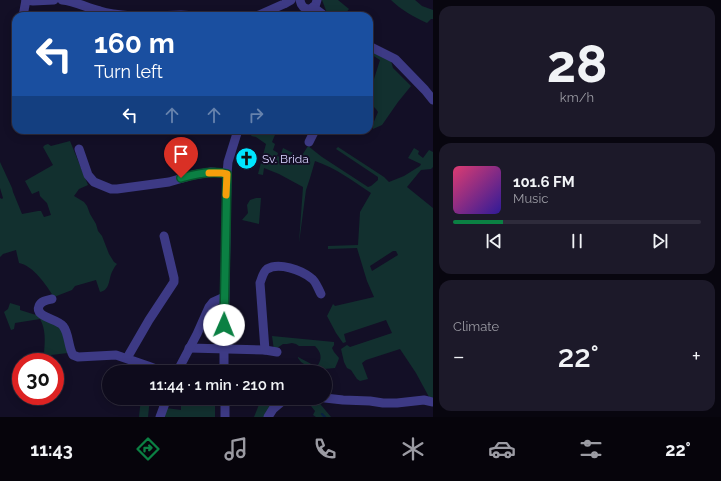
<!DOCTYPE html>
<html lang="en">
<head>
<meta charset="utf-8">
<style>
  :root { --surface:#0e0b1c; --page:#1c1929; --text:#f1f3f6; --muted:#9b9ba3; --line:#2e2b3b; --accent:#0b8043 }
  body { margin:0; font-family:Raleway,sans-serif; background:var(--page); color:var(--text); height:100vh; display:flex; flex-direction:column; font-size:15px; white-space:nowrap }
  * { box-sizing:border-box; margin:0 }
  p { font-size:13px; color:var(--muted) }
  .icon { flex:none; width:22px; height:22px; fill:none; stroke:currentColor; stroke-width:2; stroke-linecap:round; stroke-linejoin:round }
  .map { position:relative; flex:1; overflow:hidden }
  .sheet { display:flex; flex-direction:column; gap:6px; padding:6px; background:#08060f; width:288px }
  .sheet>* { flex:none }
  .guide { position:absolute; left:12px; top:12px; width:361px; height:122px; border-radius:12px; box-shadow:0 2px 10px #0003,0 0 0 1px var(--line); background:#1a4fa0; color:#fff; overflow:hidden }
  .speed { position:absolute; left:12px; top:353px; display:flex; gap:8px; font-size:20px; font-weight:700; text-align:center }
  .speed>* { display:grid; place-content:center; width:52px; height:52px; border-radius:50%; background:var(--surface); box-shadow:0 2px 10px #0003,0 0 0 1px var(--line); line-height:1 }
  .speed .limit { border:6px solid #d22; background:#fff; color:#111 }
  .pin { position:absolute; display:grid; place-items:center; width:34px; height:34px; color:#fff; margin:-41px -17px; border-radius:50% 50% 50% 0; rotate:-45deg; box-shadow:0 0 4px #0007 }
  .pin .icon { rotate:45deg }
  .me { position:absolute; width:44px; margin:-22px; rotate:1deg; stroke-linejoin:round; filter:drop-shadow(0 0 3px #0008) }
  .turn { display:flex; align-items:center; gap:14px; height:84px; padding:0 16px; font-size:18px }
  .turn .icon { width:52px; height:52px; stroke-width:2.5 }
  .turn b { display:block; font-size:28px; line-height:34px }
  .lanes { display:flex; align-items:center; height:38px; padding:0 16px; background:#0003; justify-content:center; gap:20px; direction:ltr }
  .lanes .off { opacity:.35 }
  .big { font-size:30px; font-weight:600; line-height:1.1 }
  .sheet .tile { flex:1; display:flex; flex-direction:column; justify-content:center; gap:6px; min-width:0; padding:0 14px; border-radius:12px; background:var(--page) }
  .sheet .dial { align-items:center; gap:0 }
  .dial b { font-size:52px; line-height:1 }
  .song { display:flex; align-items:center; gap:12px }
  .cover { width:48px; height:48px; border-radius:6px; background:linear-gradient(135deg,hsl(340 70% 55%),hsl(250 70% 35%)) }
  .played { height:4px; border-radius:2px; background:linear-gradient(90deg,var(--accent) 20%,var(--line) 20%) }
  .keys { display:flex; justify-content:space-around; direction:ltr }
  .heat { display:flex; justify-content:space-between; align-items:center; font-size:22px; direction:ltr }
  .trip { position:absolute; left:102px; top:365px; width:230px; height:40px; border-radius:20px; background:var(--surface); box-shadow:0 2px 10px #0003,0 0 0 1px var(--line); font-weight:600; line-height:40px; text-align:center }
  .dock { display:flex; height:64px; justify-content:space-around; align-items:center; background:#06040b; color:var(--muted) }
  .dock .icon { width:28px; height:28px }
  .dock .current { color:var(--accent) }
  .dock b { font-size:18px; color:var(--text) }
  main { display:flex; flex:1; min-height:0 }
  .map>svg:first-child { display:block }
  .green { fill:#12302f; fill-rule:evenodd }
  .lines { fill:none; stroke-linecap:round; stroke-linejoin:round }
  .stream { stroke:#0a1f44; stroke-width:2 }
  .minor { stroke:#3d3a85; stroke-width:9 }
  .route-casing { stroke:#07532c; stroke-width:10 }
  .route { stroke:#0b8043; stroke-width:7 }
  .slow { stroke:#f59e0b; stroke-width:7 }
  .labels { text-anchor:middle; stroke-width:4; stroke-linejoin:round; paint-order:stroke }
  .poi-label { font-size:12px; fill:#d9d4ff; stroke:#130f26; text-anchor:start }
</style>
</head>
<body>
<main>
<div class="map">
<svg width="433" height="417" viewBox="0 0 433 417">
  <rect width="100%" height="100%" fill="#130f26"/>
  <g class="green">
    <path d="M322,0H338L349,9L343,16H330L327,13Z"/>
    <path d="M391,0H415L422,6L433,10V19H431L427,23C414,17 401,10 391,0Z"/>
    <path d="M369,48L391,61L393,68L411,86L398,102L382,125L373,129V124L378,112L376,109L369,102V77L374,79L380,60L369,53Z"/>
    <path d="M254,130H261L265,131V130H277L272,142L275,144L273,150L278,153L277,156L283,158V156L281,154L283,148L301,157L308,146L322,157L368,187L371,186L378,180V177L336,149L338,147L384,177L389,182L404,176L420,166L421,164L408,158L414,148L419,151L418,154L423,158L429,150L433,152V167L431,169L421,170L407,187L433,208V398L429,397L416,373L400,349L366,360L362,363L368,379L360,381L357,379L351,370L347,368L344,362L341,349L347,345L350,347L392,333L386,320L344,334L346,342L343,343L336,333L327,316L333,304L335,306L374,297L367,281L357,248L328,249V246L358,245L360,212L371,193C353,181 336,168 315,161L310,178L306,190L299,243L303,187L279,174L264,168L263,175L258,174L266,144L256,137L251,136ZM393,251H396L398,255L372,271L370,266Z"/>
    <path d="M70,141L88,185L79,189L74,196L84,202L87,206L90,214L96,224L98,231L102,236L109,254L114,262L117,264C115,266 114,268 113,270C108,278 111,290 100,292L96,280L75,286L72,290L54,297C46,285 34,266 19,263L16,250L3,254L0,257V198L2,199L3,198L0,188V162L12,188L13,192L22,214L38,211H41L44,217L51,215L47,203L40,196L39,191L32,194L25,181L53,165L43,147L45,145L48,144L51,146Z"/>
    <path d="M256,198H261L259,224L242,220L248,213L247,205L250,200Z"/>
    <path d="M10,303L20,306V310L36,315L61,326L68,353L51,355V362H27L26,357L44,353C45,342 46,329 40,319L15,323L14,329L11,330L4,312L8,309Z"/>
    <path d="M272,336L334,342V345L332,348L334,352L339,358L338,361L335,368L324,369L316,372H312L313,370L301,362L298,358V357L315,366H317C323,359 321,352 315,346H299L296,344L292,343L287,344H283L274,350Z"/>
    <path d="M141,398H150L148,417H139Z"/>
    <path d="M181,398H215V417H164L166,408L181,410Z"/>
    <path d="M265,398H282L265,417H254L260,402Z"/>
    <path d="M292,398H312L316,399L331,417H316L313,415L315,411L311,406L300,400L297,402L291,401L287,403L285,402Z"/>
  </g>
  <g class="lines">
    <path class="stream" d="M322,414L325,417"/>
    <g class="minor">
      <path d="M26,0L33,1L54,0"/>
      <path d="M62,0C75,1 87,8 100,11C110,14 121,15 132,16"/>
      <path d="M300,0C302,12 315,12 317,0"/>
      <path d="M313,7L325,16"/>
      <path d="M23,16L26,0"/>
      <path d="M154,16L181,15L196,16"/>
      <path d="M256,16L259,15L284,4L291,0"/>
      <path d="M369,46L395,59L425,90L433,100"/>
      <path d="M309,142L315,130"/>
      <path d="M79,149L88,175L94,182L111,189H117L169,182L193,175L211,172L222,173L227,174"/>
      <path d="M52,299C47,300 41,301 39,306C34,317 58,319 63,326C69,333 68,347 73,355L78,357L116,355L148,366L164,372"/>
      <path d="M189,348L265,350L277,352"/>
      <path d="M265,350L260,283C262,278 263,272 267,269C279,262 301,270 311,278C316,281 318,289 321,294"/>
      <path d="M127,358L149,320L174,282V278L164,236"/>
      <path d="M177,372L197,334L209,307L213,302L224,297"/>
      <path d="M224,372V349L227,174L228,162L238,130"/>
      <path d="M225,398V417"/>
      <path d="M325,398L343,400L370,401L383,403H397L424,400L433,402"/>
      <path d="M160,417L167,398"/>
      <path d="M268,417L273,409L286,398"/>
    </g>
  </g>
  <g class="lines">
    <defs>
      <path id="route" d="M181,178C195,174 212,170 227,174L224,325"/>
    </defs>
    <use href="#route" class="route-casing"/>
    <use href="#route" class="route"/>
    <path class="slow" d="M209,173H222L227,174L226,195"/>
  </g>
  <defs>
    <symbol id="church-disc" viewBox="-11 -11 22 22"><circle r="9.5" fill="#00e5ff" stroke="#130f26"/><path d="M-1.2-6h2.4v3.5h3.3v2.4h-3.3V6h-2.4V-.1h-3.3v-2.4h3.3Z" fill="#111"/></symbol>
  </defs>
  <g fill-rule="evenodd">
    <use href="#church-disc" x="234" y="146" width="25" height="25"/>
  </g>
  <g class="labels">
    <g class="poi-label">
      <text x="262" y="163">Sv. Brida</text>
    </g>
  </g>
</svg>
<div class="speed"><div class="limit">30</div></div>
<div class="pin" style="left:181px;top:178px;background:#d93025"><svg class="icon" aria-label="arrive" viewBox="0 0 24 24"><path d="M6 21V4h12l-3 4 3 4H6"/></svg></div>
<svg class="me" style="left:224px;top:325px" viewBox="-20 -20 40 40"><circle r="19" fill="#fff"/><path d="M0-13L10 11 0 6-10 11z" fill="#0b8043"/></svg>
<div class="trip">11:44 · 1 min · 210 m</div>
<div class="guide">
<div class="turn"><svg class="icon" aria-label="left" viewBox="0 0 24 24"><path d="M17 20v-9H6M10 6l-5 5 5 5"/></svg><div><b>160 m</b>Turn left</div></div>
<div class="lanes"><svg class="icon" aria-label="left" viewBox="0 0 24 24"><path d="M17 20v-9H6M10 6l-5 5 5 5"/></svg><svg class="icon off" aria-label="ahead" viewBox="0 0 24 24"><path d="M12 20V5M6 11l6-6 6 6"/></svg><svg class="icon off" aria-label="ahead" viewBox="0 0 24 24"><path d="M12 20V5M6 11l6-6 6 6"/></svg><svg class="icon off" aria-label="right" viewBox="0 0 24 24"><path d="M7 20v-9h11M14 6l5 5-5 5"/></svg></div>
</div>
</div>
<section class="sheet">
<div class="tile dial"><b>28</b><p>km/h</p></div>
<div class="tile">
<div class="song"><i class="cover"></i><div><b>101.6 FM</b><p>Music</p></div></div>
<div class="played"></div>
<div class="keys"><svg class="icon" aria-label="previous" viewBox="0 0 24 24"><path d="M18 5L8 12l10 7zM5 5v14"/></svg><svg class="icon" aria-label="pause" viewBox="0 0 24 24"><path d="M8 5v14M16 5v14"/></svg><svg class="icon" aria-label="next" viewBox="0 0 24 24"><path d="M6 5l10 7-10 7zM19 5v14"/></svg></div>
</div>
<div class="tile"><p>Climate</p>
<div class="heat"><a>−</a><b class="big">22°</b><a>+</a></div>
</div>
</section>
</main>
<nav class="dock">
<b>11:43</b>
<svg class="icon current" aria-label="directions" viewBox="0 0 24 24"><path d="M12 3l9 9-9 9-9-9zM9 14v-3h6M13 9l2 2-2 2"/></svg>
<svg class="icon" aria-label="music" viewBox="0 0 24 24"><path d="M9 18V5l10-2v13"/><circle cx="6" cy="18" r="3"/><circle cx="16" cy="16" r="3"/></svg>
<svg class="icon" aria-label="phone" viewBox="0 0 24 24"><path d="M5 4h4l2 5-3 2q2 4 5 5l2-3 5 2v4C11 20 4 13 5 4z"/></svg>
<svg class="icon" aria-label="climate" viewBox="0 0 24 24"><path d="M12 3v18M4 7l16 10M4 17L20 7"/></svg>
<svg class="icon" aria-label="car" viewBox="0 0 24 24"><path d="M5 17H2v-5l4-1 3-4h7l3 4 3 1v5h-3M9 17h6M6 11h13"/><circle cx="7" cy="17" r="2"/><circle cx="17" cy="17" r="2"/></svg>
<svg class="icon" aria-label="filters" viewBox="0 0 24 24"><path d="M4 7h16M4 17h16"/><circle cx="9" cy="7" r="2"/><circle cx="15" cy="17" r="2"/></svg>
<b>22°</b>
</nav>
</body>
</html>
